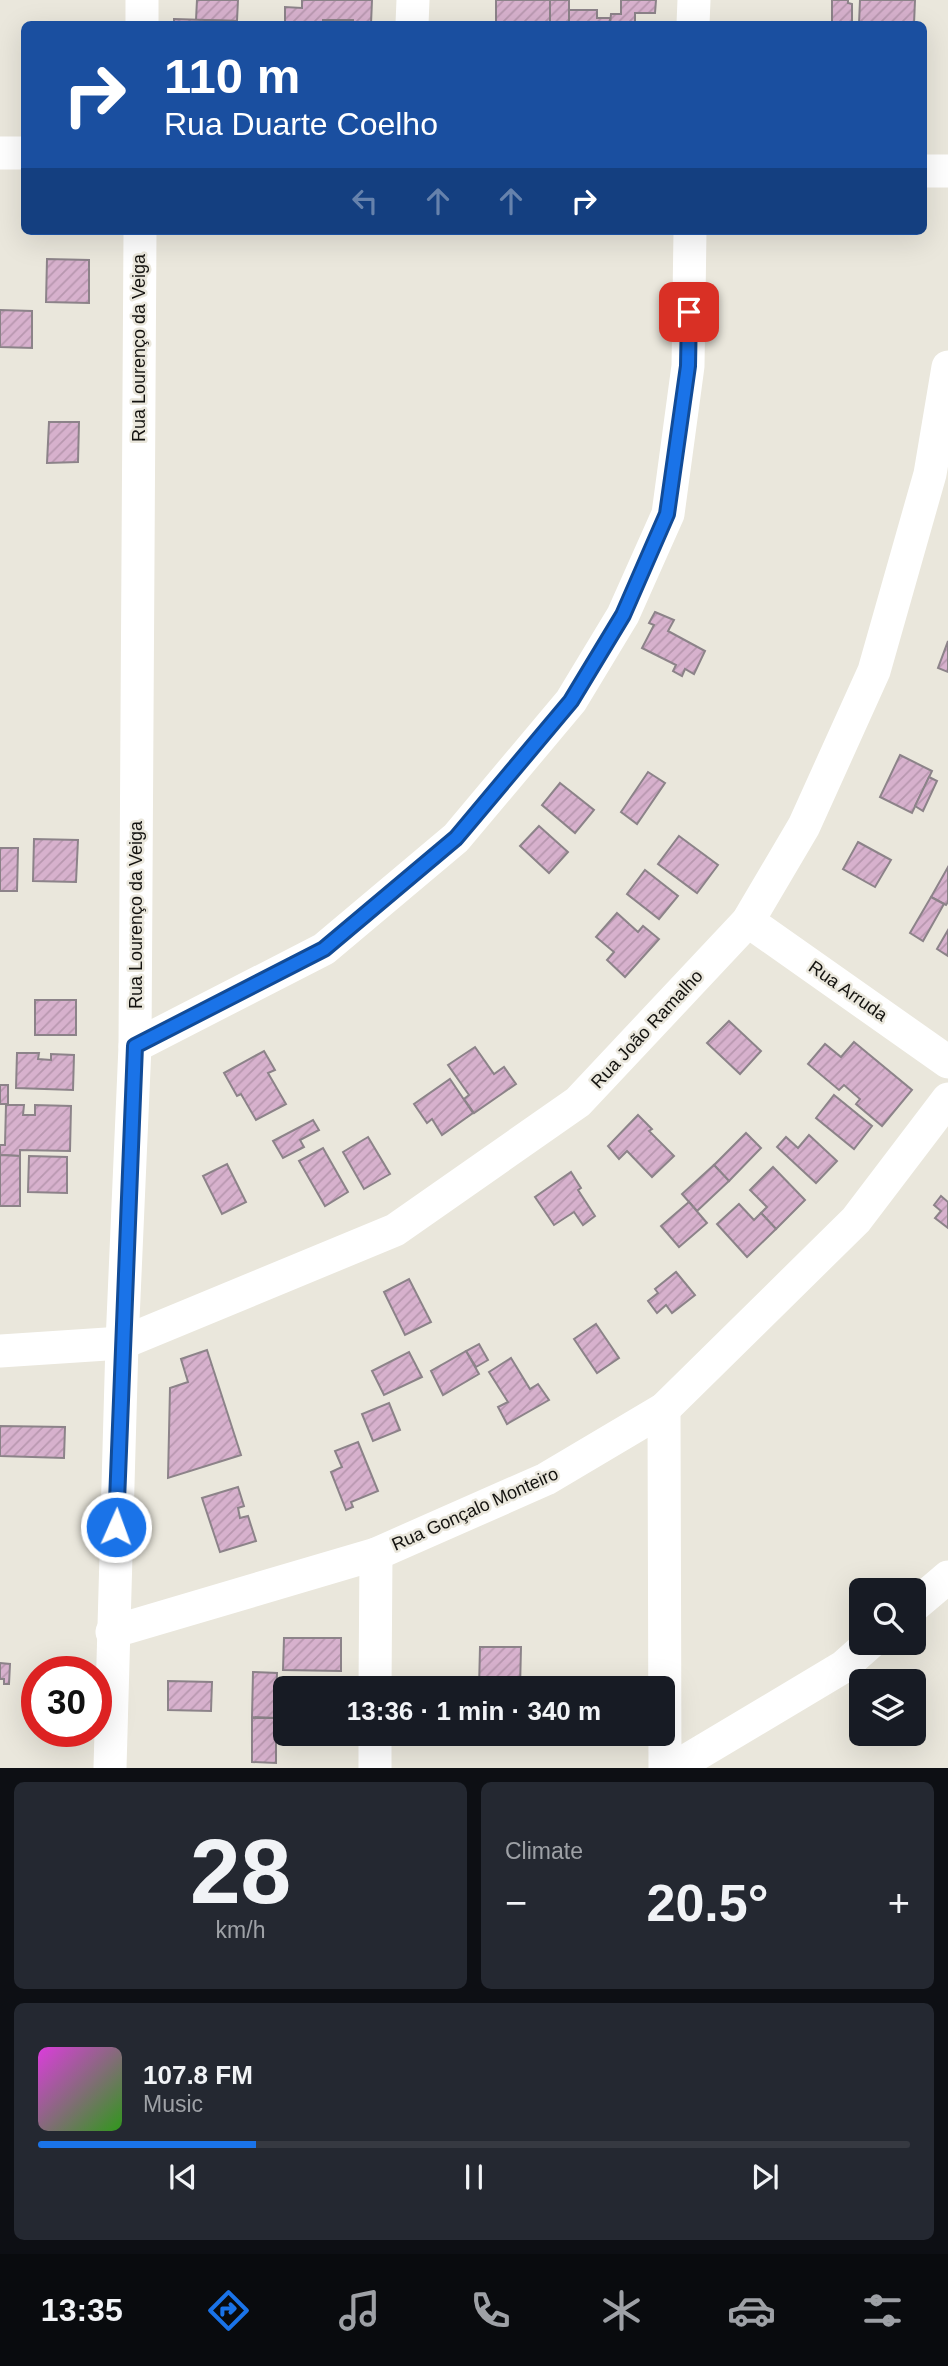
<!DOCTYPE html>
<html lang="en">
<head>
<meta charset="utf-8">
<style>
  :root { --surface:#171b24; --page:#242831; --text:#f1f3f6; --muted:#9ea1a6; --line:#363941; --accent:#1a73e8 }
  body { margin:0; font-family:Arial,sans-serif; background:var(--page); color:var(--text); height:100vh; display:flex; flex-direction:column; font-size:26px; white-space:nowrap }
  * { box-sizing:border-box; margin:0 }
  p { font-size:23px; color:var(--muted) }
  .icon { flex:none; width:38px; height:38px; fill:none; stroke:currentColor; stroke-width:2; stroke-linecap:round; stroke-linejoin:round }
  .map { position:relative; height:1768px; overflow:hidden }
  .side { display:flex; flex-direction:column; gap:14px; padding:14px; background:#0d0f14; flex:1 }
  .side>* { flex:none }
  .top-card { position:absolute; left:21px; top:21px; width:906px; height:214px; border-radius:10px; box-shadow:0 7px 28px #0002; background:#1a4fa0; color:#fff; overflow:hidden }
  .fabs { position:absolute; left:849px; top:1578px; display:grid; gap:14px }
  .fabs a { display:grid; place-items:center; width:77px; height:77px; border-radius:10px; background:var(--surface); box-shadow:0 7px 28px #0002; font-size:35px }
  .speed { position:absolute; left:21px; top:1656px; display:flex; gap:14px; font-size:35px; font-weight:700; text-align:center }
  .speed>* { display:grid; place-content:center; width:91px; height:91px; border-radius:50%; background:var(--surface); box-shadow:0 7px 28px #0002; line-height:1 }
  .speed .limit { border:10px solid #d22; background:#fff; color:#111 }
  .pin { position:absolute; display:grid; place-items:center; width:60px; height:60px; color:#fff; margin:-30px; border-radius:14px; box-shadow:0 4px 10px #0006 }
  .me { position:absolute; width:77px; margin:-38px; rotate:2deg; stroke-linejoin:round; filter:drop-shadow(0 0 5px #0008) }
  .turn { display:flex; align-items:center; gap:24px; height:147px; padding:0 28px; font-size:32px }
  .turn .icon { width:91px; height:91px; stroke-width:2.5 }
  .turn b { display:block; font-size:49px; line-height:60px }
  .lanes { display:flex; align-items:center; height:66px; padding:0 28px; background:#0003; justify-content:center; gap:35px; direction:ltr }
  .lanes .off { opacity:.35 }
  .big { font-size:52px; font-weight:700; line-height:1.1 }
  .side .widget { flex:1; display:flex; flex-direction:column; justify-content:center; gap:10px; min-width:0; padding:0 24px; border-radius:10px; background:var(--page) }
  .side .dial { align-items:center; gap:0 }
  .dial b { font-size:91px; line-height:1 }
  .song { display:flex; align-items:center; gap:21px }
  .cover { width:84px; height:84px; border-radius:10px; background:linear-gradient(135deg,hsl(300 70% 55%),hsl(110 70% 35%)) }
  .played { height:7px; border-radius:4px; background:linear-gradient(90deg,var(--accent) 25%,var(--line) 25%) }
  .keys { display:flex; justify-content:space-around; direction:ltr }
  .heat { display:flex; justify-content:space-between; align-items:center; font-size:38px; direction:ltr }
  .side .tiles { flex:1; display:grid; gap:14px; grid-template-columns:1fr 1fr }
  .widget:last-child { grid-column:span 2 }
  .trip { position:absolute; left:273px; top:1676px; width:402px; height:70px; border-radius:10px; background:var(--surface); box-shadow:0 7px 28px #0002; font-weight:700; line-height:70px; text-align:center }
  .tabs { display:flex; height:112px; justify-content:space-around; align-items:center; background:#090b0e; color:var(--muted) }
  .tabs .icon { width:49px; height:49px }
  .tabs .current { color:var(--accent) }
  .tabs b { font-size:32px; color:var(--text) }
  .map>svg:first-child { display:block }
  .building { fill:url(#building-hatch); stroke:#8c8389; stroke-width:2 }
  .lines { fill:none; stroke-linecap:round; stroke-linejoin:round }
  .minor { stroke:#fff; stroke-width:33 }
  .route-casing { stroke:#114b97; stroke-width:18 }
  .route { stroke:#1a73e8; stroke-width:12 }
  .labels { text-anchor:middle; stroke-width:5; stroke-linejoin:round; paint-order:stroke }
  .street-label { font-size:18px; fill:#13120f; stroke:#eae7dc }
</style>
</head>
<body>
<div class="map">
<svg width="948" height="1768" viewBox="0 0 948 1768">
  <defs>
    <pattern id="building-hatch" width="6" height="6" patternUnits="userSpaceOnUse" patternTransform="scale(1.75)"><rect width="6" height="6" fill="#d7b1cd"/><path d="M-1 1l2-2M0 6l6-6M5 7l2-2" fill="none" stroke="#b897af"/></pattern>
  </defs>
  <rect width="100%" height="100%" fill="#eae7dc"/>
  <g class="building">
    <path d="M197,0H238L237,21L196,20Z"/>
    <path d="M302,0H372L371,24H353V20H323V24L285,23V7L302,8Z"/>
    <rect x="496" y="0" width="54" height="24"/>
    <rect x="550" y="0" width="19" height="24"/>
    <path d="M621,0H656L655,13H635V24H610L611,14H621Z"/>
    <path d="M832,0H848V3L852,4V24H832Z"/>
    <path d="M860,0H915L914,24H859Z"/>
    <path d="M569,10H597V18H610V24H569Z"/>
    <path d="M174,19L237,21V24H174Z"/>
    <path d="M47,259L89,260V303L46,302Z"/>
    <path d="M0,310L32,311V348L0,347Z"/>
    <path d="M49,422H79L78,462L47,463Z"/>
    <path d="M655,612L674,620L668,631L705,651L694,674L685,669L682,676L673,671L676,665L642,648L654,625L649,623Z"/>
    <path d="M948,641V672L938,668Z"/>
    <path d="M900,755L932,771L912,813L880,797Z"/>
    <path d="M648,772L665,783L637,824L621,812Z"/>
    <path d="M929,777L937,781L923,811L915,806Z"/>
    <path d="M560,783L594,810L575,833L542,805Z"/>
    <path d="M539,826L568,852L549,873L520,846Z"/>
    <path d="M679,836L718,865L697,893L658,864Z"/>
    <path d="M34,839L78,840L76,882L33,881Z"/>
    <path d="M858,842L891,860L875,887L843,869Z"/>
    <path d="M0,848H18L17,891H0Z"/>
    <path d="M948,867V902L946,905L931,897Z"/>
    <path d="M645,870L678,896L659,919L627,894Z"/>
    <path d="M931,897L944,904L923,941L910,933Z"/>
    <path d="M617,913L638,932L643,926L659,939L625,977L607,960L614,952L596,937Z"/>
    <path d="M948,930V956L937,949Z"/>
    <rect x="35" y="1000" width="41" height="35"/>
    <path d="M729,1021L761,1051L740,1074L707,1043Z"/>
    <path d="M854,1042L912,1090L882,1126L856,1104L860,1099L844,1085L839,1090L808,1064L825,1044L841,1057Z"/>
    <path d="M475,1047L494,1074L504,1067L516,1084L474,1113L464,1099L469,1095L448,1065Z"/>
    <path d="M264,1051L275,1070L268,1073L286,1104L256,1120L241,1094L237,1096L224,1073Z"/>
    <path d="M17,1053H39L38,1059L51,1060V1054L74,1055L73,1090L16,1088Z"/>
    <path d="M450,1079L473,1113L442,1135L432,1119L427,1123L414,1104Z"/>
    <rect x="0" y="1085" width="8" height="19"/>
    <path d="M834,1095L872,1126L854,1149L816,1118Z"/>
    <path d="M6,1105H24L23,1115H35V1105L71,1106L70,1151L20,1150V1156L0,1155V1145H5Z"/>
    <path d="M638,1115L652,1129L649,1131L674,1156L652,1177L627,1151L619,1159L608,1146Z"/>
    <path d="M313,1120L319,1130L300,1140L304,1147L283,1158L273,1141Z"/>
    <path d="M746,1133L761,1148L729,1181L714,1165Z"/>
    <path d="M809,1135L837,1161L816,1183L777,1147L786,1137L798,1148Z"/>
    <path d="M368,1137L390,1174L364,1189L343,1152Z"/>
    <path d="M323,1148L348,1192L325,1206L299,1161Z"/>
    <path d="M0,1155L20,1156V1206H0Z"/>
    <path d="M29,1156L67,1157V1193L28,1192Z"/>
    <path d="M227,1164L246,1202L222,1214L203,1176Z"/>
    <path d="M714,1165L729,1181L697,1211L682,1194Z"/>
    <path d="M773,1167L805,1200L776,1229L761,1213L767,1207L750,1190Z"/>
    <path d="M571,1172L581,1188L578,1190L595,1216L583,1225L574,1212L554,1225L535,1197Z"/>
    <path d="M941,1196L948,1202V1228L935,1218L941,1211L934,1205Z"/>
    <path d="M689,1202L707,1223L679,1247L661,1226Z"/>
    <path d="M739,1204L754,1220L761,1213L776,1229L747,1257L717,1224Z"/>
    <path d="M676,1272L695,1295L672,1313L666,1305L657,1313L648,1301L658,1293L655,1289Z"/>
    <path d="M409,1279L431,1322L405,1335L384,1292Z"/>
    <path d="M596,1324L619,1358L597,1373L574,1339Z"/>
    <path d="M479,1344L488,1360L476,1367L466,1351Z"/>
    <path d="M207,1350L241,1455L168,1478L170,1388L188,1382L181,1359Z"/>
    <path d="M466,1351L479,1374L443,1395L431,1371Z"/>
    <path d="M409,1352L422,1377L384,1395L372,1371Z"/>
    <path d="M511,1358L530,1389L538,1384L549,1400L507,1424L498,1407L508,1402L489,1372Z"/>
    <path d="M389,1403L400,1430L373,1441L362,1414Z"/>
    <path d="M0,1426L65,1427L64,1458L0,1456Z"/>
    <path d="M358,1442L378,1491L351,1502L353,1507L346,1510L331,1472L342,1467L335,1451Z"/>
    <path d="M238,1487L244,1506L238,1508L240,1518L248,1516L256,1541L220,1552L202,1498Z"/>
    <path d="M284,1638H341V1671L283,1670Z"/>
    <path d="M480,1647H521L520,1689H479Z"/>
    <path d="M0,1663L10,1664L9,1684H4V1679H0Z"/>
    <path d="M253,1672L277,1673L276,1718L252,1717Z"/>
    <path d="M168,1681L212,1682L211,1711L168,1710Z"/>
    <path d="M252,1718H276V1763L252,1762Z"/>
  </g>
  <g class="lines">
    <g class="minor">
      <path d="M142,24V0"/>
      <path d="M412,24L413,0"/>
      <path d="M693,24L694,0"/>
      <path d="M0,153H24"/>
      <path d="M924,171H948"/>
      <path d="M748,921L948,1062"/>
      <path d="M135,1046L324,949L456,838L571,701L623,615L668,514L688,366L690,231"/>
      <path d="M0,1351L122,1343L395,1230L578,1102L748,921L804,826L874,671L930,474L948,367"/>
      <path d="M664,1409L665,1768"/>
      <path d="M914,1606L948,1577"/>
      <path d="M112,1632L376,1554L546,1479L664,1409L856,1220L948,1099"/>
      <path d="M375,1689L376,1554"/>
      <path d="M110,1768L122,1343L135,1046L140,231"/>
      <path d="M375,1768V1734"/>
      <path d="M674,1768L843,1667L870,1643"/>
    </g>
  </g>
  <g class="lines">
    <defs>
      <path id="route" d="M116,1527L135,1046L324,949L456,838L571,701L623,615L667,514L688,366L689,312"/>
    </defs>
    <use href="#route" class="route-casing"/>
    <use href="#route" class="route"/>
  </g>
  <g class="labels">
    <g class="street-label">
      <text transform="translate(139 348) rotate(-90)" y="6">Rua Lourenço da Veiga</text>
      <text transform="translate(136 915) rotate(-90)" y="6">Rua Lourenço da Veiga</text>
      <text transform="translate(848 991) rotate(35)" y="6">Rua Arruda</text>
      <text transform="translate(647 1029) rotate(-47)" y="6">Rua João Ramalho</text>
      <text transform="translate(475 1509) rotate(-24)" y="6">Rua Gonçalo Monteiro</text>
    </g>
  </g>
</svg>
<div class="fabs">
<a><svg class="icon" aria-label="search" viewBox="0 0 24 24"><circle cx="10" cy="10" r="6"/><path d="M15 15l6 6"/></svg></a>
<a><svg class="icon" aria-label="layers" viewBox="0 0 24 24"><path d="M12 4l9 5-9 5-9-5zM3 14l9 5 9-5"/></svg></a>
</div>
<div class="speed"><div class="limit">30</div></div>
<div class="pin" style="left:689px;top:312px;background:#d93025"><svg class="icon" aria-label="arrive" viewBox="0 0 24 24"><path d="M6 21V4h12l-3 4 3 4H6"/></svg></div>
<svg class="me" style="left:116px;top:1527px" viewBox="-20 -20 40 40"><circle r="17" fill="#1a73e8" stroke="#fff" stroke-width="3"/><path d="M0-11L8 9 0 5-8 9z" fill="#fff"/></svg>
<div class="trip">13:36 · 1 min · 340 m</div>
<div class="top-card">
<div class="turn"><svg class="icon" aria-label="right" viewBox="0 0 24 24"><path d="M7 20v-9h11M14 6l5 5-5 5"/></svg><div><b>110 m</b>Rua Duarte Coelho</div></div>
<div class="lanes"><svg class="icon off" aria-label="left" viewBox="0 0 24 24"><path d="M17 20v-9H6M10 6l-5 5 5 5"/></svg><svg class="icon off" aria-label="ahead" viewBox="0 0 24 24"><path d="M12 20V5M6 11l6-6 6 6"/></svg><svg class="icon off" aria-label="ahead" viewBox="0 0 24 24"><path d="M12 20V5M6 11l6-6 6 6"/></svg><svg class="icon" aria-label="right" viewBox="0 0 24 24"><path d="M7 20v-9h11M14 6l5 5-5 5"/></svg></div>
</div>
</div>
<section class="side">
<div class="tiles">
<div class="widget dial"><b>28</b><p>km/h</p></div>
<div class="widget"><p>Climate</p>
<div class="heat"><a>−</a><b class="big">20.5°</b><a>+</a></div>
</div>
<div class="widget">
<div class="song"><i class="cover"></i><div><b>107.8 FM</b><p>Music</p></div></div>
<div class="played"></div>
<div class="keys"><svg class="icon" aria-label="previous" viewBox="0 0 24 24"><path d="M18 5L8 12l10 7zM5 5v14"/></svg><svg class="icon" aria-label="pause" viewBox="0 0 24 24"><path d="M8 5v14M16 5v14"/></svg><svg class="icon" aria-label="next" viewBox="0 0 24 24"><path d="M6 5l10 7-10 7zM19 5v14"/></svg></div>
</div>
</div>
</section>
<nav class="tabs">
<b>13:35</b>
<svg class="icon current" aria-label="directions" viewBox="0 0 24 24"><path d="M12 3l9 9-9 9-9-9zM9 14v-3h6M13 9l2 2-2 2"/></svg>
<svg class="icon" aria-label="music" viewBox="0 0 24 24"><path d="M9 18V5l10-2v13"/><circle cx="6" cy="18" r="3"/><circle cx="16" cy="16" r="3"/></svg>
<svg class="icon" aria-label="phone" viewBox="0 0 24 24"><path d="M5 4h4l2 5-3 2q2 4 5 5l2-3 5 2v4C11 20 4 13 5 4z"/></svg>
<svg class="icon" aria-label="climate" viewBox="0 0 24 24"><path d="M12 3v18M4 7l16 10M4 17L20 7"/></svg>
<svg class="icon" aria-label="car" viewBox="0 0 24 24"><path d="M5 17H2v-5l4-1 3-4h7l3 4 3 1v5h-3M9 17h6M6 11h13"/><circle cx="7" cy="17" r="2"/><circle cx="17" cy="17" r="2"/></svg>
<svg class="icon" aria-label="filters" viewBox="0 0 24 24"><path d="M4 7h16M4 17h16"/><circle cx="9" cy="7" r="2"/><circle cx="15" cy="17" r="2"/></svg>
</nav>
</body>
</html>
